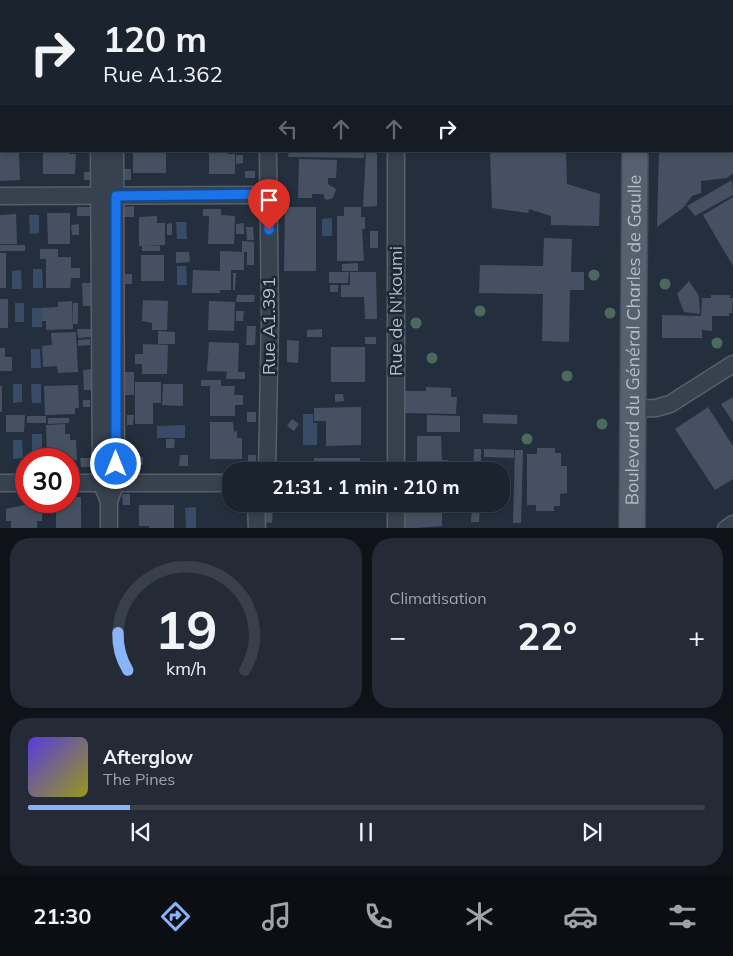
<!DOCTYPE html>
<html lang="fr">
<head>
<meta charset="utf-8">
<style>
  :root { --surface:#1b232e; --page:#242b36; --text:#f1f3f6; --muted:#a0a4aa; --line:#39404a; --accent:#8ab4f8 }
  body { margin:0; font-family:Mulish,sans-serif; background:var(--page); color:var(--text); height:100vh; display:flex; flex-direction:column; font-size:19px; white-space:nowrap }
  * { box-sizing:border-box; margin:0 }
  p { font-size:16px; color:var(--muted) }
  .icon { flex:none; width:28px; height:28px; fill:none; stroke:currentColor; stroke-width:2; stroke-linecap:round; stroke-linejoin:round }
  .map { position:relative; height:528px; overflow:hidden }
  .side { display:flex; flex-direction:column; gap:10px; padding:10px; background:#0f1319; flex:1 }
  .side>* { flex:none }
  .hud { position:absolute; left:0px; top:0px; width:734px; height:152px; box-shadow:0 2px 8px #0003,0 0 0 1px var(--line); background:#1b232e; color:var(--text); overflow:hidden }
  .speed { position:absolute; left:15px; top:448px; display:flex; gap:10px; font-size:25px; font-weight:700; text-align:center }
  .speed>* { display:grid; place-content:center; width:65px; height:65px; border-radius:50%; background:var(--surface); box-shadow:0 2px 8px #0003,0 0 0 1px var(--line); line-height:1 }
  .speed .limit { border:8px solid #d22; background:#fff; color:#111 }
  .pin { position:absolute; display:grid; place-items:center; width:42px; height:42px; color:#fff; margin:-51px -21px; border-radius:50% 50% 50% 0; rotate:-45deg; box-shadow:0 0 5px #0007 }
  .pin .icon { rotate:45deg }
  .me { position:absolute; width:55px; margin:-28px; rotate:0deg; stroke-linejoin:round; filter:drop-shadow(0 0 4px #0008) }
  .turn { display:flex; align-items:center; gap:18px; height:105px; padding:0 20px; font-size:22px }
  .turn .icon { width:65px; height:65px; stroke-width:2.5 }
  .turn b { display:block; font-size:35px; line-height:42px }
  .lanes { display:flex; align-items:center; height:48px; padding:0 20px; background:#0003; justify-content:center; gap:25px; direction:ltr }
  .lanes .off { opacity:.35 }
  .big { font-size:38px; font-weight:700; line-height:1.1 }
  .side .card { flex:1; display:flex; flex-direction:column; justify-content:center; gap:8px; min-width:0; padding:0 18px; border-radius:20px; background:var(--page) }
  .side .dial { align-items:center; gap:0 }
  .dial svg { height:130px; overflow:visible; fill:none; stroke:var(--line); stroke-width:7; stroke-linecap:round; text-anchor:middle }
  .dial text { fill:var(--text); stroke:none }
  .song { display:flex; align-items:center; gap:15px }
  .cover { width:60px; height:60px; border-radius:8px; background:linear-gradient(135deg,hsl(250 70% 55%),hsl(60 70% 35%)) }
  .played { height:5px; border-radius:2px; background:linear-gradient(90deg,var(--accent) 15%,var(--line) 15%) }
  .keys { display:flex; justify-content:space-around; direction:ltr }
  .heat { display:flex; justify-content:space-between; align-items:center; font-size:28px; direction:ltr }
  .side .tiles { flex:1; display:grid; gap:10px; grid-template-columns:1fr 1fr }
  .card:last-child { grid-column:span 2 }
  .trip { position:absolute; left:222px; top:462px; width:288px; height:50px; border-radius:20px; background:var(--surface); box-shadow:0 2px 8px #0003,0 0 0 1px var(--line); font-weight:700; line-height:50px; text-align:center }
  .tabs { display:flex; height:80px; justify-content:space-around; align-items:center; background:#0b0e12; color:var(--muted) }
  .tabs .icon { width:35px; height:35px }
  .tabs .on { color:var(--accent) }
  .tabs b { font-size:22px; color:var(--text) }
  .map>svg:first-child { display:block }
  .water { fill:#394c67 }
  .building { fill:#455162 }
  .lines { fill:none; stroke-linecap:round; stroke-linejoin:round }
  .minor-casing { stroke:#565f6c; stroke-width:19 }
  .primary-casing { stroke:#414a57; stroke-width:28 }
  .minor { stroke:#38414e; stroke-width:16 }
  .primary { stroke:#56606e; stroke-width:25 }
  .tree { fill:#4b6a5d }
  .route-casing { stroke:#114b97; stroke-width:12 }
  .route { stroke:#1a73e8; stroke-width:9 }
  .labels { text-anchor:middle; stroke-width:5; stroke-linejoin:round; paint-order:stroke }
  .street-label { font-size:18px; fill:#b4bcc9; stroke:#1d2633 }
</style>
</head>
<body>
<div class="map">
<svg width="733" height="529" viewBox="0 0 733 529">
  <rect width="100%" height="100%" fill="#242f3e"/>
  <g class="water">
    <path d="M29,215H39V233L30,234Z"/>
    <path d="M332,218V236H322V219Z"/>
    <path d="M176,222H186L187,239H177Z"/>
    <path d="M177,266H186L187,285H177Z"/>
    <path d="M33,269H42L43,288H33Z"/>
    <path d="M21,270L22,289H12V271Z"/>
    <rect x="15" y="303" width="9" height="19"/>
    <rect x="32" y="308" width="10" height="19"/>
    <path d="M31,349H40L41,368H31Z"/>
    <path d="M13,384H22V402L13,403Z"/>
    <path d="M31,384H41V403H32Z"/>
    <path d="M303,414H313V423H317V445H303Z"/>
    <path d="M185,425V438H157V426Z"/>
    <rect x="32" y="434" width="10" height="19"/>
    <path d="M13,440H22L23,458L13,459Z"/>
    <path d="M196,507V528H186L185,508Z"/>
  </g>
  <g class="building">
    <path d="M0,151H19L20,180L0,181Z"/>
    <path d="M43,151H69V154H76L75,174H43Z"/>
    <path d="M141,151H166V173H133V153Z"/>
    <path d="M209,151H228V154H235V174H209Z"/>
    <path d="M289,151H364V158L288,157Z"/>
    <path d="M366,151H377V206L363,207Z"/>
    <path d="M490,151H571L566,153L567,184L600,194L599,226L551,225V216L529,209L528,213L492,208Z"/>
    <path d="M659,151H733V173L727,178L701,181V193L692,196L684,207L657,227Z"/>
    <path d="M236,155H243V163L236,164Z"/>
    <path d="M299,159L337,160L336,178H328V184L336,189L333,198L327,200L324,198V194H312V198H298Z"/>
    <rect x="123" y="169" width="8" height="11"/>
    <rect x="245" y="171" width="10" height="7"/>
    <rect x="84" y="172" width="7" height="8"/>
    <path d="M732,180L733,195L695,216L687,206Z"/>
    <path d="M733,197V266L703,215Z"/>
    <path d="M134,206V217H123L122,207Z"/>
    <rect x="77" y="207" width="14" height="9"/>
    <path d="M285,207H316V271H284Z"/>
    <path d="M344,207H361V217H365V229H362L364,261H337V216H344Z"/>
    <path d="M203,209H221V215L235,216L234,244H208L209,216H203Z"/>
    <path d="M47,213H70V244H48Z"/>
    <path d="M16,214L17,244H0V215Z"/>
    <path d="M157,216V223H165V245L145,246H160V251H142V246H139V217Z"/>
    <path d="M172,223V235H167V224Z"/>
    <path d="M244,223V234H236V224Z"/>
    <path d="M79,224V235H72L71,225Z"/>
    <path d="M246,227H253L254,240H247Z"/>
    <rect x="370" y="231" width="8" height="17"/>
    <path d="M544,238L572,239L571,272H584V290H570L569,342L542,341L543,294L479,293L480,265L543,266Z"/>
    <path d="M242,241L254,242V265H247V252H244V270H231V290H220V293H192L193,270L220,271V251L242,252Z"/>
    <rect x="0" y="245" width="25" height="6"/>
    <path d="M40,249H58V257H71V268H80V278H71L70,288H46V259H40Z"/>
    <path d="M176,252H189L190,262L176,263Z"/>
    <rect x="0" y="253" width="6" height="35"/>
    <rect x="141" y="255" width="23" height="26"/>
    <path d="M358,263V271H342V264Z"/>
    <path d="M329,272H349L348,283H329Z"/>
    <path d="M350,272H376L377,319H365L364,297H341V285H350Z"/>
    <path d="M233,273H236L235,290H233Z"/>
    <rect x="125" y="274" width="7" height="10"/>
    <path d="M689,281L699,296L700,314L684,312L677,294Z"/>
    <path d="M82,283H91L92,306H83Z"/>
    <rect x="330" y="285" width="8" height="7"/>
    <path d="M237,295H255L254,302H236Z"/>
    <path d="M711,295H730V298H733L732,313H729V316H712V331L702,330V338H662V315L701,316L702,298H711Z"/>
    <rect x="0" y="299" width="8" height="29"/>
    <path d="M143,300L168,301L167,330H152V323L142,321Z"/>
    <path d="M72,301L73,329L46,330V321H42V308L58,307V302Z"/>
    <path d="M209,301L235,302L234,331L208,330Z"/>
    <rect x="73" y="303" width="5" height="21"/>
    <path d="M236,311H244L243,321H236Z"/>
    <path d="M247,326H256L255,345H246Z"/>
    <path d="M77,329H91V337L78,338Z"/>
    <path d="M322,329V337H307V330Z"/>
    <path d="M158,331L175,332V344H158Z"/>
    <path d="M76,332L78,372L58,373L57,366L43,367L42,346L52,345L51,333Z"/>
    <rect x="365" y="337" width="11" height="7"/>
    <path d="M90,339V345L78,346V340Z"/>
    <path d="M287,340L299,341L298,363L287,362Z"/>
    <path d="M209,342L239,343L238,372H245V379H226L227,372H235L207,371Z"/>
    <path d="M143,344L168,345L167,374H142V364H135V354H143Z"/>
    <rect x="331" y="347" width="34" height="35"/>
    <path d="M0,348H5V357H12V371H0Z"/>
    <path d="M92,369V390H84L83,370Z"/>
    <rect x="122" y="372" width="12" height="23"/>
    <path d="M201,380H221V386H235L234,395H243V405H235V416H210V386H201Z"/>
    <path d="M135,382H161V403H153V424H135Z"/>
    <path d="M163,384H183V406L162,405Z"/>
    <path d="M78,385L79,408H75V414L45,415L44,386Z"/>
    <rect x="0" y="386" width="2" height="26"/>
    <path d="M426,387L451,388V397H457L456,414L405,413V391H426Z"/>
    <path d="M335,394H343L344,401L335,402Z"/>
    <path d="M733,397V422L721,404Z"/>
    <rect x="83" y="400" width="7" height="7"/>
    <path d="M361,407V445L326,446V421H314V408Z"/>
    <path d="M708,407L733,446V479L715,490L675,429Z"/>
    <rect x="247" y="412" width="9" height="10"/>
    <path d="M483,414L517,415V424L483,423Z"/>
    <path d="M6,415H25L24,432H6Z"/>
    <path d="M127,415H134L133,425H127Z"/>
    <path d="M427,415L460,416V432H427Z"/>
    <rect x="27" y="416" width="19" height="7"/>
    <path d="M48,418H69V423L48,424Z"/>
    <path d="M292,419L299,424L294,431L287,426Z"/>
    <path d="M210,422H233L234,432L237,431V438H242V459H210Z"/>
    <path d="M65,424V434H70V440H76L77,460L47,459L46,425Z"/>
    <path d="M417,436H441L442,460H448V466H456V471H417Z"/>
    <path d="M166,439H175L174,448H166Z"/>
    <path d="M133,446V454L143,457V465H124V447Z"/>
    <path d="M537,448H555V453H561V466H567V493L560,494V506H554V511H536V505H527V454H537Z"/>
    <path d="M474,449H481V471H473Z"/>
    <path d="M484,449L514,450V458L484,457Z"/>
    <path d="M515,450H523L521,523H513Z"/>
    <path d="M180,455H188V466H179Z"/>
    <rect x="248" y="455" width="8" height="11"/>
    <path d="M80,458H91V467H81Z"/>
    <path d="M314,458H360L361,471H314Z"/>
    <path d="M122,494H130V505H123Z"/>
    <path d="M69,497H81V529H56V501H69Z"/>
    <path d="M418,504H443V508L418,509Z"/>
    <path d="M472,504H480L479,522H471Z"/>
    <path d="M24,505L42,507V521H37V529H11V521H6V509Z"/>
    <path d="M139,505H174V529H149V526H139Z"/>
    <path d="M417,506V510H442V526L404,529V507Z"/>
    <path d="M260,507L273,508L272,523L259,522Z"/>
  </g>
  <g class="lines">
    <defs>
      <g id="minor">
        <path d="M99,0V1"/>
        <path d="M115,0V1"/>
        <path d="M267,0V1"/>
        <path d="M365,0L366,1"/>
        <path d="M732,8H733"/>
        <path d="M99,151L101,482L109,501"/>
        <path d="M396,151V471"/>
        <path d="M0,196L268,195"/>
        <path d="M633,409L656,408L670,404L733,364"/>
        <path d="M267,471L270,318L268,151"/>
        <path d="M0,483H26"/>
        <path d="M69,483H231"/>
        <path d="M256,504L257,529"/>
        <path d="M396,504V529"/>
        <path d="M109,529V501L116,482L115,151"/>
        <path d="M726,529L733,524"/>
      </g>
      <g id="primary">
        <path d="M635,1V0"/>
        <path id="s1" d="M632,529L635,151"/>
      </g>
    </defs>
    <use href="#minor" class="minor-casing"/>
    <use href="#primary" class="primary-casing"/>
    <use href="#minor" class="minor"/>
    <use href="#primary" class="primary"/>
  </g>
  <g class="tree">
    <circle cx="594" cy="275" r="5.5"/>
    <circle cx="665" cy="284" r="5.5"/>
    <circle cx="480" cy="311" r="5.5"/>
    <circle cx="610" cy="313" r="5.5"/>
    <circle cx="416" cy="323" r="5.5"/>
    <circle cx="717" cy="343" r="5.5"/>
    <circle cx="432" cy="358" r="5.5"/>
    <circle cx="567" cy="376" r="5.5"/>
    <circle cx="602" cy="424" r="5.5"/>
    <circle cx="527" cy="439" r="5.5"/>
  </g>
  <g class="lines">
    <defs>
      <path id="route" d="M116,464V196L268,194L269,230"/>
    </defs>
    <use href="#route" class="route-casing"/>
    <use href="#route" class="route"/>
  </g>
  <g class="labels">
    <g class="street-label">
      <text transform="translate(396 311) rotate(-90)" y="6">Rue de N'koumi</text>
      <text transform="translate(269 326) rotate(-90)" y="6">Rue A1.391</text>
      <text dy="6" stroke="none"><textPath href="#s1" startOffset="189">Boulevard du Général Charles de Gaulle</textPath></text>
    </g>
  </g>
</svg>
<div class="speed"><div class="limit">30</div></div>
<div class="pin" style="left:269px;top:230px;background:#d93025"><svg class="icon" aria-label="arrive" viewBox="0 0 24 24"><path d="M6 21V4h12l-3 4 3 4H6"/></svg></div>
<svg class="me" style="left:116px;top:464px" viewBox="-20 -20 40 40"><circle r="17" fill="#1a73e8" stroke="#fff" stroke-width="3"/><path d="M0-11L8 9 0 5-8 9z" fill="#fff"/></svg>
<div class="trip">21:31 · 1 min · 210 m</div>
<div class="hud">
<div class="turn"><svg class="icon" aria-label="right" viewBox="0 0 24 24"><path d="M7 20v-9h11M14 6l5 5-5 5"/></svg><div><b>120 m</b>Rue A1.362</div></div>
<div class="lanes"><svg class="icon off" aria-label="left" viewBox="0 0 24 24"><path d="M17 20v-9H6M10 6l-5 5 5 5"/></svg><svg class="icon off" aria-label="ahead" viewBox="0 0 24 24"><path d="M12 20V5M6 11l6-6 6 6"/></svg><svg class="icon off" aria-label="ahead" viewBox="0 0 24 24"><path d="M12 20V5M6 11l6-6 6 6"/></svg><svg class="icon" aria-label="right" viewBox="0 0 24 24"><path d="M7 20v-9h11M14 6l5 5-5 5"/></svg></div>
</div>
</div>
<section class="side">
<div class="tiles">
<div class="card dial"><svg viewBox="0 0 100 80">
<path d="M14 69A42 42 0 1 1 86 69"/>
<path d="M14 69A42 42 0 0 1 8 46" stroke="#8ab4f8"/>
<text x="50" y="56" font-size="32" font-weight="700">19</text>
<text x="50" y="72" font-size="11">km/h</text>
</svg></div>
<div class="card"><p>Climatisation</p>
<div class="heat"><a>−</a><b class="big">22°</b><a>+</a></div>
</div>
<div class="card">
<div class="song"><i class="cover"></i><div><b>Afterglow</b><p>The Pines</p></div></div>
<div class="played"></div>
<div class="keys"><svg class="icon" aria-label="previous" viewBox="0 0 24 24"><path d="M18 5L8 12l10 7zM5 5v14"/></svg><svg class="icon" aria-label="pause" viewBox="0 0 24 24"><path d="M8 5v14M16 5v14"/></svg><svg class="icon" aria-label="next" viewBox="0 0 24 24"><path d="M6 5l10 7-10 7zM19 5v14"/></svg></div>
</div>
</div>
</section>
<nav class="tabs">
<b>21:30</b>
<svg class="icon on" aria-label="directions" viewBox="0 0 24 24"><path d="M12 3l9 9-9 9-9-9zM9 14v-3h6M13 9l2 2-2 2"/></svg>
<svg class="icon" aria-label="music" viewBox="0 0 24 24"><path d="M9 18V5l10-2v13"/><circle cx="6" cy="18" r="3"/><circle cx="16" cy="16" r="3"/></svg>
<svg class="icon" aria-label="phone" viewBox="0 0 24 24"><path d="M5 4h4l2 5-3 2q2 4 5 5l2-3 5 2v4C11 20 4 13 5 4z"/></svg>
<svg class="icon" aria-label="climate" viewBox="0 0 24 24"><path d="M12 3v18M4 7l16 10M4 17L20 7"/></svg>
<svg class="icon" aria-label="car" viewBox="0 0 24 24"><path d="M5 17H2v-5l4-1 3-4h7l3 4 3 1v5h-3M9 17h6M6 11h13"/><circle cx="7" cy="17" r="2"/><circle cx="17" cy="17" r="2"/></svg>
<svg class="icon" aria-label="filters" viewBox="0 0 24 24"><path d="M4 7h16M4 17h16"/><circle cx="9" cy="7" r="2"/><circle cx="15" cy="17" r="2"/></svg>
</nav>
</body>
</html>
